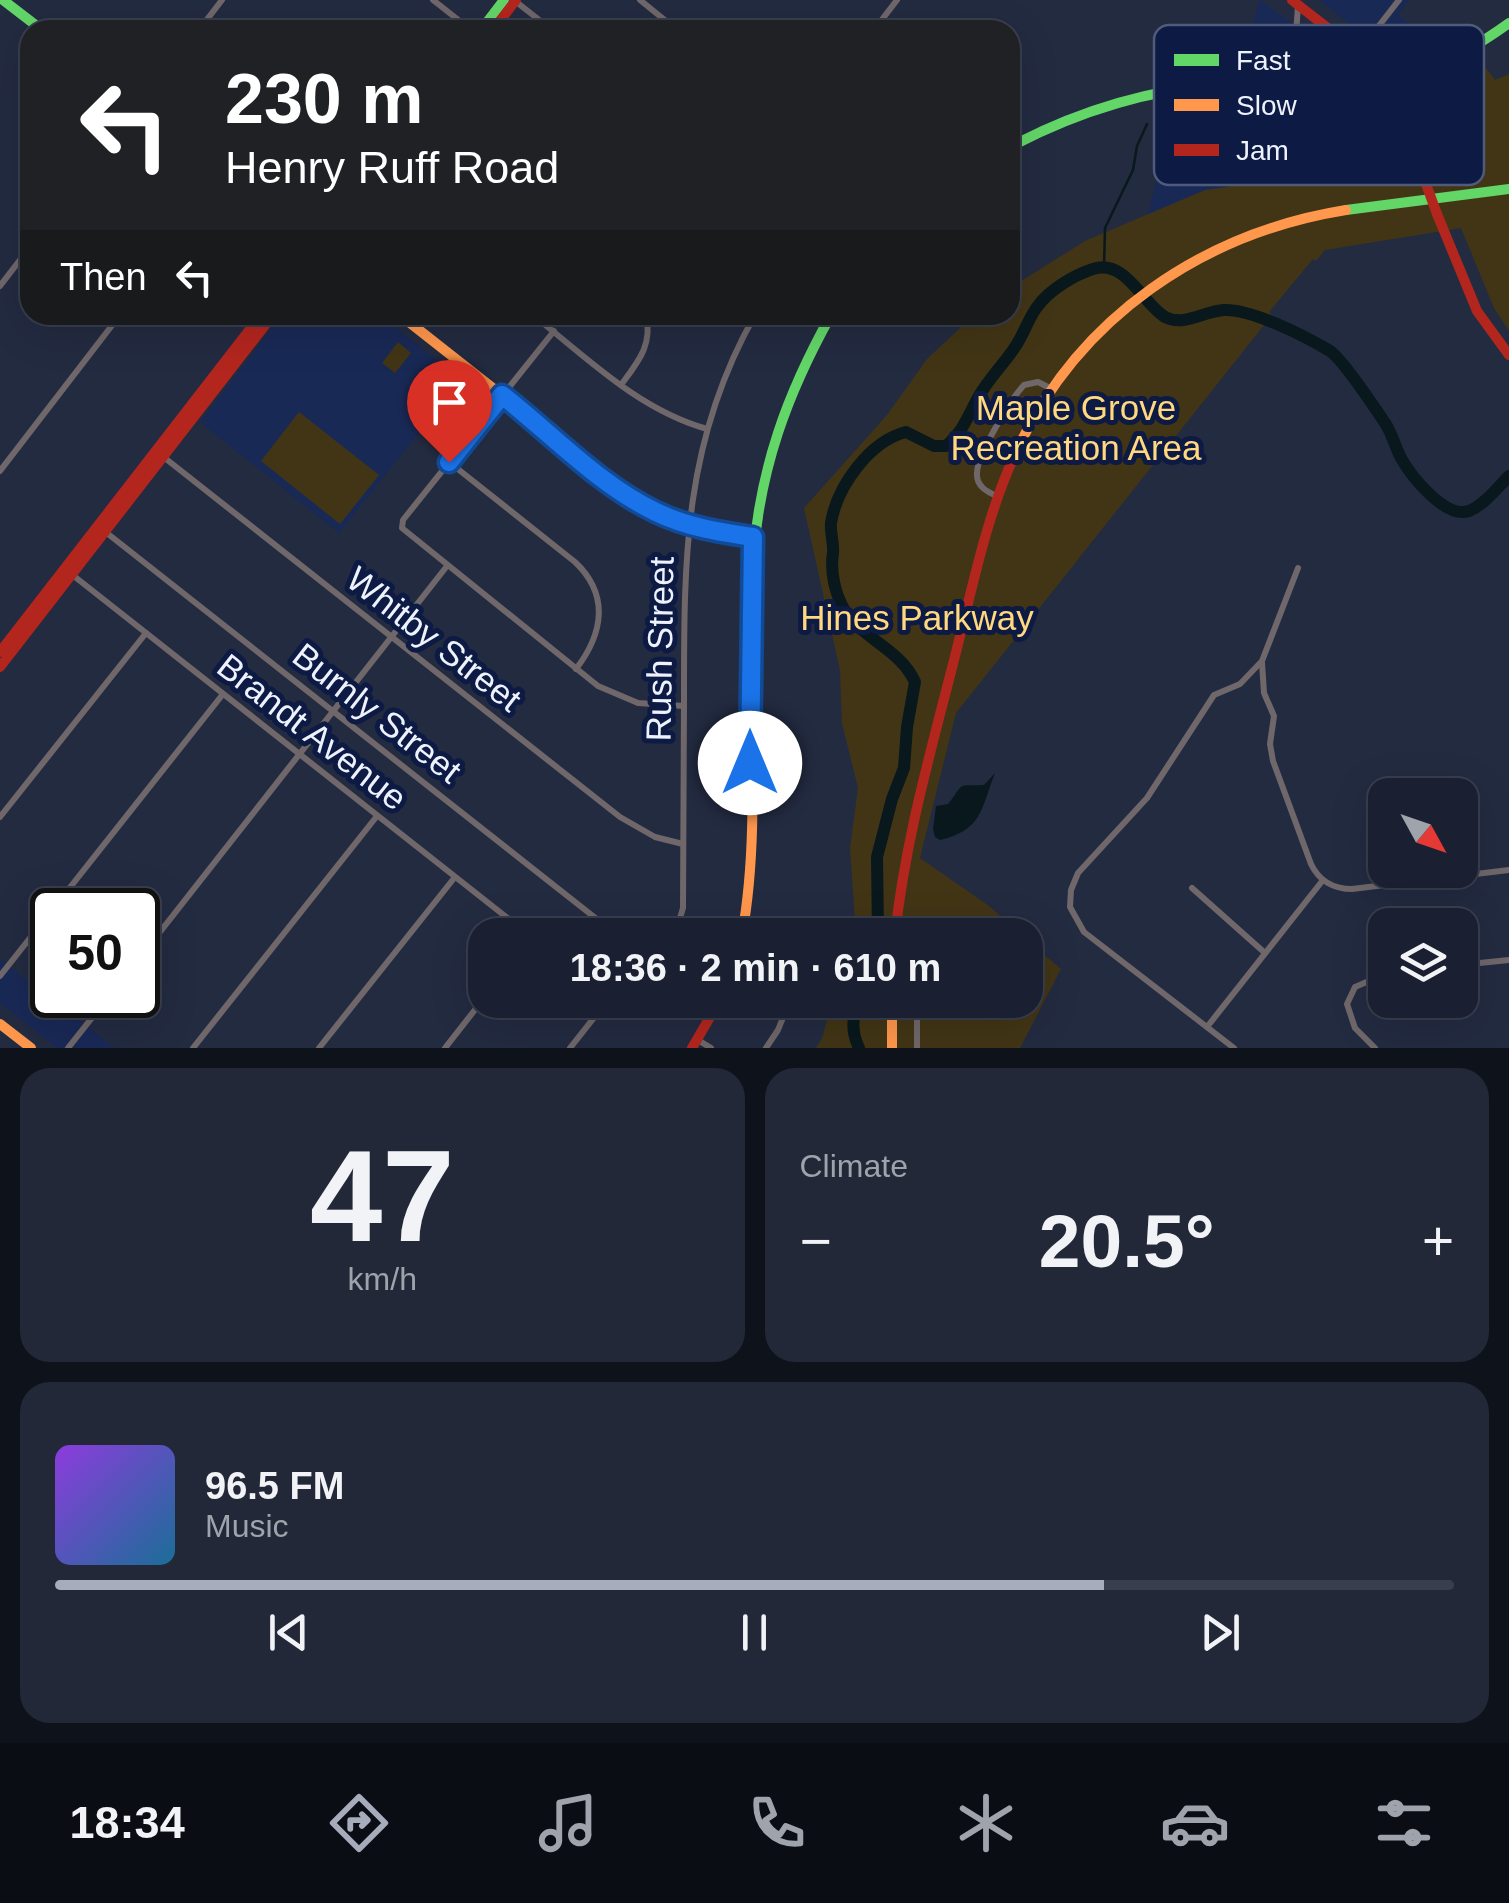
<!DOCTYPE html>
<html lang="en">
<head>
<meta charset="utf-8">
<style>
  :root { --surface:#1a2031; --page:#232839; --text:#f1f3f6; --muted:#9fa3ab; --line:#383e4d; --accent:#a6acbb }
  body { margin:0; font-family:Helvetica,sans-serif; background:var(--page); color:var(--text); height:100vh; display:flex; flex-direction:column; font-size:38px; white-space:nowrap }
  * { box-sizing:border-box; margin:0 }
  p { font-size:32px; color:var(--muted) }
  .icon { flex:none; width:55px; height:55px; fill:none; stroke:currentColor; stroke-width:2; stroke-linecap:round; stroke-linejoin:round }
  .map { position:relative; height:1048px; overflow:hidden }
  .details { display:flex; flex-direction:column; gap:20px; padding:20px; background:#0e121b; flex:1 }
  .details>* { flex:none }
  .banner { position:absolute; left:20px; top:20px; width:1000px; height:305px; border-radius:30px; box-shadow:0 10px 40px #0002,0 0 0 2px var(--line); background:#202124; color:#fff; overflow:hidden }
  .needle { width:65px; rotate:130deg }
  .controls { position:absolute; left:1368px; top:778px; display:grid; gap:20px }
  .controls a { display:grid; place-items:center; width:110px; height:110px; border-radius:20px; background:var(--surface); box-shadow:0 10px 40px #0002,0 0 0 2px var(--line); font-size:50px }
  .speed { position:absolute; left:30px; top:888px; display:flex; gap:20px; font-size:50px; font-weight:700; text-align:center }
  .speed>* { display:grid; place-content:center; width:130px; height:130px; border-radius:50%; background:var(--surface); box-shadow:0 10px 40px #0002,0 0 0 2px var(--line); line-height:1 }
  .speed .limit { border:5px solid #111; border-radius:15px; background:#fff; color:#111 }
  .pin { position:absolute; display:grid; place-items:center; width:85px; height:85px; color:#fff; margin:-102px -42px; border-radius:50% 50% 50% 0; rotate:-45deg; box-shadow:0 0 10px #0007 }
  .pin .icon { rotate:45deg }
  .me { position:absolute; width:110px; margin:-55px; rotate:0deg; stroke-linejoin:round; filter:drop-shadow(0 0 8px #0008) }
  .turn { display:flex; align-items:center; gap:35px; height:210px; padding:0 40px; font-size:45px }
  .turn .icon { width:130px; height:130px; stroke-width:2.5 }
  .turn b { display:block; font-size:70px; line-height:85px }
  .then { display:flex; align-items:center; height:95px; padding:0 40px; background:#0003; gap:20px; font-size:38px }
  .big { font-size:75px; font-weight:600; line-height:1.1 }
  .details .widget { flex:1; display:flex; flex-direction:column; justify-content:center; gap:15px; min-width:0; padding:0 35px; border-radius:30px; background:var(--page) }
  .details .dial { align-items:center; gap:0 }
  .dial b { font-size:130px; line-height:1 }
  .song { display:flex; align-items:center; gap:30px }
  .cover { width:120px; height:120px; border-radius:15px; background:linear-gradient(135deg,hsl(270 70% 55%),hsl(200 70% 35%)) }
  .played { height:10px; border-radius:5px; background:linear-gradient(90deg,var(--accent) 75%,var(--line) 75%) }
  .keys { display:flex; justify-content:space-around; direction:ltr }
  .heat { display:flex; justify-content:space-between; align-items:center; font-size:55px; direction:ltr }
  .details .tiles { flex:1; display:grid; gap:20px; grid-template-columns:1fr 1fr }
  .widget:last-child { grid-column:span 2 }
  .trip { position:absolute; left:468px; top:918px; width:575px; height:100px; border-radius:30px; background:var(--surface); box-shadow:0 10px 40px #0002,0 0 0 2px var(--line); font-weight:600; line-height:100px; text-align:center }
  .tab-bar { display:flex; height:160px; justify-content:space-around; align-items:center; background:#0a0d14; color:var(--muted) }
  .tab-bar .icon { width:70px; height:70px }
  .tab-bar .on { color:var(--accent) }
  .tab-bar b { font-size:45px; color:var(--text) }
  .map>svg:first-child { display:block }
  .built { fill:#192956 }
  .green { fill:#423516 }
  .water { fill:#08181c }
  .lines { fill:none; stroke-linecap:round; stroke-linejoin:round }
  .stream { stroke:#08181c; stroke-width:2.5 }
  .river { stroke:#08181c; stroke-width:12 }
  .street { stroke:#6f676a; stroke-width:6 }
  .fast { stroke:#63d668; stroke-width:10 }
  .slow { stroke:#ff974d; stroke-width:10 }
  .jam { stroke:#b3261e; stroke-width:10 }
  .jam-bridge { stroke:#b3261e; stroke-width:10 }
  .route-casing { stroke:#114b97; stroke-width:25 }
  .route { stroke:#1a73e8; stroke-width:18 }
  .labels { text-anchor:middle; stroke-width:10; stroke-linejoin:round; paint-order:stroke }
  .park-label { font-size:35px; fill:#ffd87f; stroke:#0d1a43 }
  .street-label { font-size:35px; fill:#edf2fd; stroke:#0d1a43 }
  .key { fill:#0d1a43; stroke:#505b7b; stroke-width:2.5 }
  .key-label { font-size:28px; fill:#edf2fd }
</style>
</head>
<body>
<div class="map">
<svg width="1509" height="1048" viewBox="0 0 1509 1048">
  <rect width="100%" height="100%" fill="#232b41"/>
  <g class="built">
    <path d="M1260,0L1293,24L1278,63L1240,66Z"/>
    <path d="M1319,0H1409L1398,15L1444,51L1423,58L1396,60Z"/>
    <path d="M1368,97L1378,111L1397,162L1206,190L1148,215L1174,107Z"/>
    <path d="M282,315H380L461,380L339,533L200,422Z"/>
    <path d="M0,959L115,1048H57L0,1003Z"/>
  </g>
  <g class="green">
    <path d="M1485,67L1495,80L1509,74V331L1494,308L1461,228L1325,250L1316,261L1313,259L1269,312L1272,315L956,713L920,858L989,906L1022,935H850L855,920L850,848L858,788L842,723L840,670L804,508L887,415L927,359L974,315H1010V288L1085,241L1205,190L1432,157L1426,134L1434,124H1439Z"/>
    <path d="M398,342L411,353L395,373L382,363Z"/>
    <path d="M299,412L379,475L340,524L261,461Z"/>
    <path d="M1025,938L1061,969L1020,1048H816L822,1038L833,1000H1025Z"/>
  </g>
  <path class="water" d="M995,773C981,808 983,830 940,840L935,837L933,829L936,806L948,804C966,781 955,786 984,785Z"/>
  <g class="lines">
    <path class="stream" d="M1104,267L1105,228L1133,170L1137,146L1147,124"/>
    <g class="river">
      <path d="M878,935L877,857L892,799L904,768L907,727L915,682C900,649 864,640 845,611C835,594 830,572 833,553C834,543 830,533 831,523C837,486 870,441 906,432L934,446H946C964,431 968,415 979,396C989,378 1004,364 1015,347C1024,334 1028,319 1037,307C1049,290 1074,275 1093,269C1125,258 1143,304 1165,317C1184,327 1204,311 1224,310C1252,309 1305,336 1330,351C1342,359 1375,408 1385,423C1392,433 1395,447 1401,458C1411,476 1445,519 1469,511C1484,505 1498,487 1509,476"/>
      <path d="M859,1000C852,1018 851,1031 859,1048"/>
    </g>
    <g class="street">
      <path d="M433,0L471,30"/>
      <path d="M640,0L677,30"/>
      <path d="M515,1L552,30"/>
      <path d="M199,30L222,0"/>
      <path d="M874,30L897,0"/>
      <path d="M1357,54L1399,0"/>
      <path d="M1304,79C1297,51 1293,41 1322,24"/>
      <path d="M1275,80L1296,34L1298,6"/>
      <path d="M0,286L30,247"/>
      <path d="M533,315C587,358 639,410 707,429"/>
      <path d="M554,331L403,520L402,528L598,686L638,703L684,706"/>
      <path d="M621,385C638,362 653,345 646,315"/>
      <path d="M161,455L620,817L655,837L683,844"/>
      <path d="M449,462L575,562C610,595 603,634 576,669"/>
      <path d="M0,471L120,315"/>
      <path d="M997,496C987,492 976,486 977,473C977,455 1011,399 1024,385L1038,382L1052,389"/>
      <path d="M103,530L617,935"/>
      <path d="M70,573L529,935"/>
      <path d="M1262,663L1264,693L1274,716L1270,744L1273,761L1311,864C1319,881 1334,889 1352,889L1509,870"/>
      <path d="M0,817L146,633"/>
      <path d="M1192,888L1265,953"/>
      <path d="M743,931L765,935"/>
      <path d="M675,935L683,908C683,839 684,770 684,701C684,560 683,442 755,315"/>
      <path d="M794,935L802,930L810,935"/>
      <path d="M138,960L447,566"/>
      <path d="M1460,965L1509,960"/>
      <path d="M0,976L223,694"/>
      <path d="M700,1000L715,1011"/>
      <path d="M911,1000L917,1009V1048"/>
      <path d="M1207,1027L1323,880"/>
      <path d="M698,1040L711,1048"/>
      <path d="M68,1048L110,995"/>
      <path d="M193,1048L377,816"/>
      <path d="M319,1048L455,877"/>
      <path d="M445,1048L485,997"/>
      <path d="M570,1048L608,1000"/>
      <path d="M766,1048L778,1030L790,1000"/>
      <path d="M1234,1048L1084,932L1070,907L1071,890L1078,873L1147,798L1214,695L1240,684L1262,661L1298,568"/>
      <path d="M1375,1048L1355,1028L1347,1004L1355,987L1385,974"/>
    </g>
    <g class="fast">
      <path d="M3,0L42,30"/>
      <path d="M481,30L504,0"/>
      <path d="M1010,147C1076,112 1147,90 1222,84C1294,78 1374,90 1443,62C1467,52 1488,38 1509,23"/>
      <path d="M1346,210L1509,189"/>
      <path d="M753,559C760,468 787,394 831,315"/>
    </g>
    <g class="slow">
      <path d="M400,315L636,501L687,525L753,537"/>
      <path d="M1017,450C1079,317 1203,233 1346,210"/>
      <path d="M742,935C764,813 743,683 753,559"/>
      <path d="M892,1000V1048"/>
      <path d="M0,1024L31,1048"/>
    </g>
    <g class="jam">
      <path d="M1292,0C1321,24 1356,46 1379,77C1402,108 1413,148 1426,184"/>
      <path d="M493,30L516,0"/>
      <path d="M1437,214L1477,311L1509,355"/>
      <path d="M0,652L261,315"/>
      <path d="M0,667L273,315"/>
      <path d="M895,935C905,842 930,754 953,664C972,591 985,518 1017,450"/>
      <path d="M692,1048L720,1000"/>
    </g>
    <path class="jam-bridge" d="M1426,184L1437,214"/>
  </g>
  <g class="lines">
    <defs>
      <path id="route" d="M449,462L502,395C552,434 599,485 656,512C687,527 719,532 753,537L750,763"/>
    </defs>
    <use href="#route" class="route-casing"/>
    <use href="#route" class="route"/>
  </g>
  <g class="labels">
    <g class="park-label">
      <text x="1076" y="420">Maple Grove<tspan x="1076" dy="40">Recreation Area</tspan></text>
      <text x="917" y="630">Hines Parkway</text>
    </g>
    <g class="street-label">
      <text transform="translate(434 639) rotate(38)" y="12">Whitby Street</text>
      <text transform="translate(660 649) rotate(-89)" y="12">Rush Street</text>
      <text transform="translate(377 713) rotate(38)" y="12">Burnly Street</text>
      <text transform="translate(312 732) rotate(38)" y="12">Brandt Avenue</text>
    </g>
  </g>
  <rect x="1154" y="25" width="330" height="160" rx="15" class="key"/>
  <rect x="1174" y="54" width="45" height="12" fill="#63d668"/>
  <rect x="1174" y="99" width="45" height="12" fill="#ff974d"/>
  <rect x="1174" y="144" width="45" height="12" fill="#b3261e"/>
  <g class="key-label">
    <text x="1236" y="70">Fast</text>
    <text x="1236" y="115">Slow</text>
    <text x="1236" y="160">Jam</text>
  </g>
</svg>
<div class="controls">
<a><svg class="needle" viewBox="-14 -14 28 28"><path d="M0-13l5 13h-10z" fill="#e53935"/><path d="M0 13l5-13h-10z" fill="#9fa3ab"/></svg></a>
<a><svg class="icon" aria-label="layers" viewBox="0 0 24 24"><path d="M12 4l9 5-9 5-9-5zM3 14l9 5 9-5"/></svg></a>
</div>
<div class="speed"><div class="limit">50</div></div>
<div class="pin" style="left:449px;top:462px;background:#d93025"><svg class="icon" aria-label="arrive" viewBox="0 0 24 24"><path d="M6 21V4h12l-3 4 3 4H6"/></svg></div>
<svg class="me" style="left:750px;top:763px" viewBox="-20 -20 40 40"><circle r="19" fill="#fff"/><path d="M0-13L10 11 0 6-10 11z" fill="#1a73e8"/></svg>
<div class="trip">18:36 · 2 min · 610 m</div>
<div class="banner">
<div class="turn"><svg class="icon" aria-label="left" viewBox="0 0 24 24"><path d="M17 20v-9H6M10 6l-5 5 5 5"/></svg><div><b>230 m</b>Henry Ruff Road</div></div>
<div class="then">Then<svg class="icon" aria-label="left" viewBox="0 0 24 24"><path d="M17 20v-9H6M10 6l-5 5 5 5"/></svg></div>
</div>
</div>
<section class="details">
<div class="tiles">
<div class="widget dial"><b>47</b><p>km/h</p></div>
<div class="widget"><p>Climate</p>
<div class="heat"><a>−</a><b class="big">20.5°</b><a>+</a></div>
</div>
<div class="widget">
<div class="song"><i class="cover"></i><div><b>96.5 FM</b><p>Music</p></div></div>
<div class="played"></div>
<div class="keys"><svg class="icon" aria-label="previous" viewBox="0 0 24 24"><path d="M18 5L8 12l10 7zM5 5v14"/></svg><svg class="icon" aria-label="pause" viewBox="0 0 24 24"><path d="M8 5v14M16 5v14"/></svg><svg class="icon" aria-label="next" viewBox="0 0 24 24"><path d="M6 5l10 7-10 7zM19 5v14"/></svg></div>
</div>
</div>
</section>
<nav class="tab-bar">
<b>18:34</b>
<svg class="icon on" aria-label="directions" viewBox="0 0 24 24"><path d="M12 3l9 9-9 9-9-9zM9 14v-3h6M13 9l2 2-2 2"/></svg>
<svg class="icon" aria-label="music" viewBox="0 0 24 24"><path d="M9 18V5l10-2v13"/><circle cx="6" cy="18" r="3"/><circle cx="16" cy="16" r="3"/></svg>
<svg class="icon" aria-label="phone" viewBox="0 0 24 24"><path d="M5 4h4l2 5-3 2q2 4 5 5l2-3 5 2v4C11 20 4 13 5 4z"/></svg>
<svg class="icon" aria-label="climate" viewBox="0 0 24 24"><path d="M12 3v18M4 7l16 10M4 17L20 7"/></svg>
<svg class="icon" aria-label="car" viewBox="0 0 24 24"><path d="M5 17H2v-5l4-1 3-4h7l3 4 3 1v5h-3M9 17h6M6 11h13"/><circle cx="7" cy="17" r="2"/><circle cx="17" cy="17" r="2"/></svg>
<svg class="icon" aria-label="filters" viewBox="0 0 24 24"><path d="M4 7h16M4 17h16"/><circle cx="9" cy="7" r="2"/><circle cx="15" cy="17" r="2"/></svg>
</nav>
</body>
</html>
